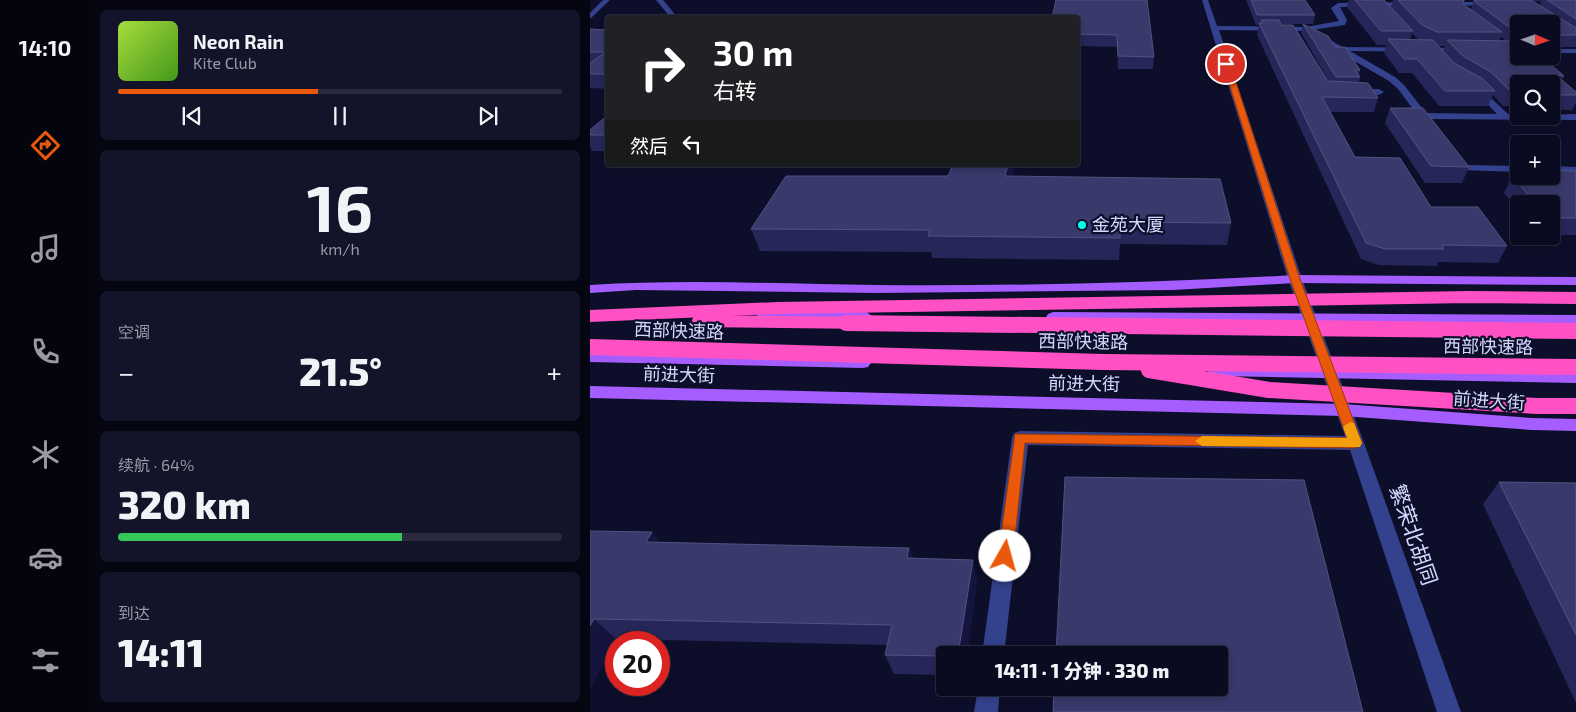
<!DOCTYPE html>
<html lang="zh">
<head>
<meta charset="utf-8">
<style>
  :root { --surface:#0a0a20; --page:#131329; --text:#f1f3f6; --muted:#999aa5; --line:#2a2b3e; --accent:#ea580c }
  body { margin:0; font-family:"Exo 2","Noto Sans SC",sans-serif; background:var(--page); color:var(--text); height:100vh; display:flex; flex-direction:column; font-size:19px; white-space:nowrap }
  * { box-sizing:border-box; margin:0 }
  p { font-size:16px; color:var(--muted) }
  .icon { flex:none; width:28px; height:28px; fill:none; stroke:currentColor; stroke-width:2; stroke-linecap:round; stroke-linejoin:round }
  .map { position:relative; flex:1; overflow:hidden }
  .details { display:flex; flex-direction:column; gap:10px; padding:10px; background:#060612; width:500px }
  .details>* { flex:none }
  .hud { position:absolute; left:15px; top:15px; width:475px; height:152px; border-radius:5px; box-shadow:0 2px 8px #0003,0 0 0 1px var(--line); background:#202124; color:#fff; overflow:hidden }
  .needle { width:32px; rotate:92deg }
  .buttons { position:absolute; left:920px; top:15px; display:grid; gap:10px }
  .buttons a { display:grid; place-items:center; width:50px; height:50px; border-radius:5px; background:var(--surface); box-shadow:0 2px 8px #0003,0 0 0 1px var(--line); font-size:25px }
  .speed { position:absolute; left:15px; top:631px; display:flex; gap:10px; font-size:25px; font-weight:700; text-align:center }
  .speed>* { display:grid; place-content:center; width:65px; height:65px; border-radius:50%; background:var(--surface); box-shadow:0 2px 8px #0003,0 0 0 1px var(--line); line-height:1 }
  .speed .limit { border:8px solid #d22; background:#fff; color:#111 }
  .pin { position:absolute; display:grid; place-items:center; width:42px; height:42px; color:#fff; margin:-21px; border:2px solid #fff; border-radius:50%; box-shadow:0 1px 5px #0007 }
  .me { position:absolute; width:55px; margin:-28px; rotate:7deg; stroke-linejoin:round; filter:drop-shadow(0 0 4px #0008) }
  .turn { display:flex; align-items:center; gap:18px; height:105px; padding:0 25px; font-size:22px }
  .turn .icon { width:65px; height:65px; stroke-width:2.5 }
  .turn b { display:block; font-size:35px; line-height:42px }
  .then { display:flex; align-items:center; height:48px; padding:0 25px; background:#0003; gap:10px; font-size:19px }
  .big { font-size:38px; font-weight:800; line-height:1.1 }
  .details .tile { flex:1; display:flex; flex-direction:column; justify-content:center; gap:8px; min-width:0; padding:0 18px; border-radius:8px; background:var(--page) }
  .details .dial { align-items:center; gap:0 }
  .dial b { font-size:65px; line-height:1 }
  .song { display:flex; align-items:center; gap:15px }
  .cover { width:60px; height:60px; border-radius:8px; background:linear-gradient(135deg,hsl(80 70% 55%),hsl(100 70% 35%)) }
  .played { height:5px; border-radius:2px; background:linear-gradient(90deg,var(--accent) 45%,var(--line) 45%) }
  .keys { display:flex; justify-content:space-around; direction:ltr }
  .heat { display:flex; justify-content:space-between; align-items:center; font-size:28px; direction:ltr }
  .charge { height:8px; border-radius:4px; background:linear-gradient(90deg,#34c759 64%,var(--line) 0) }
  .trip { position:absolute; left:346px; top:646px; width:292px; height:50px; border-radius:5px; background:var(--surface); box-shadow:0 2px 8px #0003,0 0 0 1px var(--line); font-weight:800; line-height:50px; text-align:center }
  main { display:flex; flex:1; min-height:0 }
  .tab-bar { display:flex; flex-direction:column; width:90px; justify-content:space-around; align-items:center; background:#04040d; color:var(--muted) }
  .tab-bar .icon { width:35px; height:35px }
  .tab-bar .selected { color:var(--accent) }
  .tab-bar b { font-size:22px; color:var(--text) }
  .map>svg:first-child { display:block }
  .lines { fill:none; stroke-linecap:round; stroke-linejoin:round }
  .minor { fill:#34418d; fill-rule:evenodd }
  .major { fill:#a55dff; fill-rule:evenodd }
  .highway-bridge-far1 { stroke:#ff51c4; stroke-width:12 }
  .highway-bridge { stroke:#ff51c4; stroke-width:16 }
  .wall { fill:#262659; fill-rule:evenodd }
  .shaded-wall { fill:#14143f }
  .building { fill:#39396b; stroke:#525282 }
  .route { fill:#ea580c; stroke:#983908 }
  .slow { fill:#f59e0b }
  .poi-dot { fill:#02ffeb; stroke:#0d0e2a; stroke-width:2 }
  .labels { text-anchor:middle; stroke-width:4.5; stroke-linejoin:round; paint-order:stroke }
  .poi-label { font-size:18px; fill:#d6d9ff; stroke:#0d0e2a; text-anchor:start }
  .street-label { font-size:18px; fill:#d6d9ff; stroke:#0d0e2a }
  .near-street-label { font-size:21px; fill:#d6d9ff; stroke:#0d0e2a }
</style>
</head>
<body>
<main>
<nav class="tab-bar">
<b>14:10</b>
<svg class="icon selected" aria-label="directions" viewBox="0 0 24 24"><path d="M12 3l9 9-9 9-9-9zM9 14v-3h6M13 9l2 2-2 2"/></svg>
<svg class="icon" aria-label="music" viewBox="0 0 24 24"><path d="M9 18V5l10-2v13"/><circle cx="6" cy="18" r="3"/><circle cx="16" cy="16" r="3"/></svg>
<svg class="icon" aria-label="phone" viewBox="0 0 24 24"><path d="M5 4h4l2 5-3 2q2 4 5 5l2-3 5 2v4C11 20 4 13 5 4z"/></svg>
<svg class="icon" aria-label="climate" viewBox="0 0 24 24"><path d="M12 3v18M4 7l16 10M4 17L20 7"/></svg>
<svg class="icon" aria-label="car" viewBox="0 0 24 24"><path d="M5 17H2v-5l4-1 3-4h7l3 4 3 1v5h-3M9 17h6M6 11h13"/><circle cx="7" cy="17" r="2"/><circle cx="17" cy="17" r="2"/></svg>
<svg class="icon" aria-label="filters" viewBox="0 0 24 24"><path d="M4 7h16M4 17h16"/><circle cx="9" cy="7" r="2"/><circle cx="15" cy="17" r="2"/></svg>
</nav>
<section class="details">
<div class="tile">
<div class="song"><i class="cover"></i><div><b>Neon Rain</b><p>Kite Club</p></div></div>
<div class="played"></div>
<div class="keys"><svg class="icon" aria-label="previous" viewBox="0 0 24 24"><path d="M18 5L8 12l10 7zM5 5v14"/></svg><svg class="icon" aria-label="pause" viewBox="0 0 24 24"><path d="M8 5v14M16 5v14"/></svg><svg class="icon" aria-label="next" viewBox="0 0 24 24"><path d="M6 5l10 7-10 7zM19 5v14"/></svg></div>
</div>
<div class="tile dial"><b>16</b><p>km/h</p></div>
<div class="tile"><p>空调</p>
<div class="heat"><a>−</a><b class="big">21.5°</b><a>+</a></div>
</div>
<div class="tile"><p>续航 · 64%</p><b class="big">320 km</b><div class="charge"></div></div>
<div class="tile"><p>到达</p><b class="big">14:11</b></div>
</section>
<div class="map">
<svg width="986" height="712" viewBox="0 0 986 712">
  <rect width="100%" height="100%" fill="#0d0e2a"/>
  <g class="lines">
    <g class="minor">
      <path d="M13,0H20L0,19V13Z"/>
      <path d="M66,0H73L88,18H81Z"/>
      <path d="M612,0H618L627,26L716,27L749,21L741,8L748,3L822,2L826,4L822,6L750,7L757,20L755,25L716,31L629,30L712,279L774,443L871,712H847L760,450L438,445L414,655H392L422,438L424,433L430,431L755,436L698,279Z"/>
      <path d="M855,2H902L906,4L902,6L853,5Z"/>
      <path d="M723,33H729L752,47L878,48L879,50L875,52L760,51L805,77L814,85L836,113L907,114L883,89V85L886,84L918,114H929V116L986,114V120L840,119L843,123L841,125H835L808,89L799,81L723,37Z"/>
      <rect x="961" y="49" width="25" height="4"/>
      <path d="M764,89H789L794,92L789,95L761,94V90Z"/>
      <path d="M864,154L877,165L929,166V172L870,170L859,157Z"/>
      <path d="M961,166L986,167V173L961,172Z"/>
      <path d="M388,688H410L408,712H384Z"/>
    </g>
    <g class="major">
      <path d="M705,275L986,277V285L705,283L583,290L288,293L46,290L0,293V285C95,279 191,284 287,285C426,286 566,283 705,275Z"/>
      <path d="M173,309L275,311L282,316L275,321L168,317L166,314Z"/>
      <path d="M463,312L986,315V325L458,320L456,317L458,314Z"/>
      <path d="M0,352L273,358L278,359L281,363L278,367L273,368L0,362Z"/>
      <path d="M626,366L986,371V383L626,376L621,375L618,371L621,367Z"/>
      <path d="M0,386L753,404L942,418L986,419V431L942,430L753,416L0,398Z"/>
    </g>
    <g class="highway-bridge-far1">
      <path d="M0,316L188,308L880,297L986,298"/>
      <path d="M108,321L366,324"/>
    </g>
    <g class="highway-bridge">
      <path d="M256,323L986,331"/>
      <path d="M0,347L513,362L986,367"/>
      <path d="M559,370L679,390L947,406H986"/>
    </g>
  </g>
  <g class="wall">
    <path d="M466,0L564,57L563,69H528L527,47L488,46V18Z"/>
    <path d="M656,0H715L725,15L723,24H714L745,47L770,70L769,75L770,77L769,82L788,98L784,112H740L765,157L841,207L917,246L908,263L848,262L847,266L789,265L771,259L667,35L669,25H666ZM691,24H713L711,33L739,81H738Z"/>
    <path d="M759,0H794L801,8L803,0H986V47H961V24H929V56L974,76L972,80L986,92V103L982,110H961V84H929V106H913L903,95L898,106H849L822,73H809L794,53L796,45H787L757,7ZM874,0H884L881,9L873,4ZM943,1H951L950,5ZM822,33L827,38L830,40H820ZM911,37L917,41H909ZM849,46H855L853,51Z"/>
    <path d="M0,29L18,30V89L0,88Z"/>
    <path d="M800,108L879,167L872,183H835L795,123Z"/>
    <path d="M18,115V151H2L0,146V130Z"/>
    <path d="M425,165L422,176L641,223L637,245L530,244L529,260L342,258L341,252L170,251L161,229L358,176Z"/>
    <path d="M986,171V235H961V204H929V211L914,193L922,176H961Z"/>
    <path d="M909,482L986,483V703L893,504Z"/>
    <path d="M0,531L71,543L319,548L323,558L387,581L377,655H355V675L304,674L295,655L297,645L26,639L0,688Z"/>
  </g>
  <g class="shaded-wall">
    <path d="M418,165H425L417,197L415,176Z"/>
    <path d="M62,532L80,553L56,542Z"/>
    <path d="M319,548L327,569L317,558Z"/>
    <path d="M383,560L387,581L377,655H368Z"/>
    <path d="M4,619L26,639L0,688V626Z"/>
  </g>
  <g class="building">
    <path d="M466,0H557L564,57L528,56L527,35L488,34V18H462Z"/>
    <path d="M661,0H715L725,15H667Z"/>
    <path d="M765,0H794L823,31H791Z"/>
    <path d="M808,0H874L873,4L912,32H847L832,25Z"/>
    <path d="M884,0H941L986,28V35H961V24H929V32L916,25L884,1Z"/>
    <path d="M957,0H986V19Z"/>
    <path d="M671,20H689L691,25H703L738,81L778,83L788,98L732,97L765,157L810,158L841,207H888L917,246L852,245L854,249H795L776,243L669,23H673Z"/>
    <path d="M713,24L738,36L745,47H755L770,70H765L770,77H746Z"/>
    <path d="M0,29L18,30V74H0V63L16,52H0Z"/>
    <path d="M798,39L843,40L864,63L893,79L905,91H855L827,59H814Z"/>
    <path d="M857,40L929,41V56H951L974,76L966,75L986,92V95H961V84H929V91H920L901,72L873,56Z"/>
    <path d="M800,108H833L879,167L841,166Z"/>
    <path d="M18,115V135H0V130Z"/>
    <path d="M363,165H418L415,176L630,179L641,223L530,222V238L338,236L340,230L161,229L196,176H358Z"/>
    <path d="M961,170L986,171V218H961V204H946L922,176H961Z"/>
    <path d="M475,477L714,480L773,712H463L464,688H630V655H466Z"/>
    <path d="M909,482L986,483V635Z"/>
    <path d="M0,531L62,532L56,542L319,548L317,558L383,560L368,655H355V656L295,655L302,625L4,619L0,626Z"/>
  </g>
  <path class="route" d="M636,62L640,64L710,279L772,443L766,448L435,443L423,556L420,561L415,563L410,561L408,556L425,434L757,438L700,279L633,64Z"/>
  <path class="slow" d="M760,422L764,423L772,443L770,447L612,446L605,441L612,436L757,438L753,427Z"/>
  <circle class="poi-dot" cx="492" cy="225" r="5"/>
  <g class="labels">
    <g class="poi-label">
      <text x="502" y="231">金苑大厦</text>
    </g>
    <g class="street-label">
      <text transform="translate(89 331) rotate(2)" y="6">西部快速路</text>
      <text transform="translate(493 342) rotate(1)" y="6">西部快速路</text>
      <text transform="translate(898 347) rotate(1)" y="6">西部快速路</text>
      <text transform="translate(89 375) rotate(2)" y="6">前进大街</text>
      <text transform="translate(494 384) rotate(1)" y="6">前进大街</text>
      <text transform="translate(899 401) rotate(4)" y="6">前进大街</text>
    </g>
    <g class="near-street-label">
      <text transform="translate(823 535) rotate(71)" y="7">繁荣北胡同</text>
    </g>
  </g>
</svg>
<div class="buttons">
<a><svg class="needle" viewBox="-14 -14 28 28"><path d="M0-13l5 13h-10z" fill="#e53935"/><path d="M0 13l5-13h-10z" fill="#999aa5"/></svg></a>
<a><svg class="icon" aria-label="search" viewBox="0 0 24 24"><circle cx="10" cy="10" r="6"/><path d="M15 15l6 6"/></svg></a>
<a>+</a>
<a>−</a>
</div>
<div class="speed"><div class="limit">20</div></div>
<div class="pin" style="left:636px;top:64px;background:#d93025"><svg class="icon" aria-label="arrive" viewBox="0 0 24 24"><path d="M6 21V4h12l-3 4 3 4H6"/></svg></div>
<svg class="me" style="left:415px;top:556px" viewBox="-20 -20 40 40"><circle r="19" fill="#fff"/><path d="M0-13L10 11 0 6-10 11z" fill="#ea580c"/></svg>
<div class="trip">14:11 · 1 分钟 · 330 m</div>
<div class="hud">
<div class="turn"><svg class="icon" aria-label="right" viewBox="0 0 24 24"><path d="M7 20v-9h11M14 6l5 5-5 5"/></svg><div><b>30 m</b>右转</div></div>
<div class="then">然后<svg class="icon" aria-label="left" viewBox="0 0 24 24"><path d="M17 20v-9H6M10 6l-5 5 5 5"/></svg></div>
</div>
</div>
</main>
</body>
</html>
